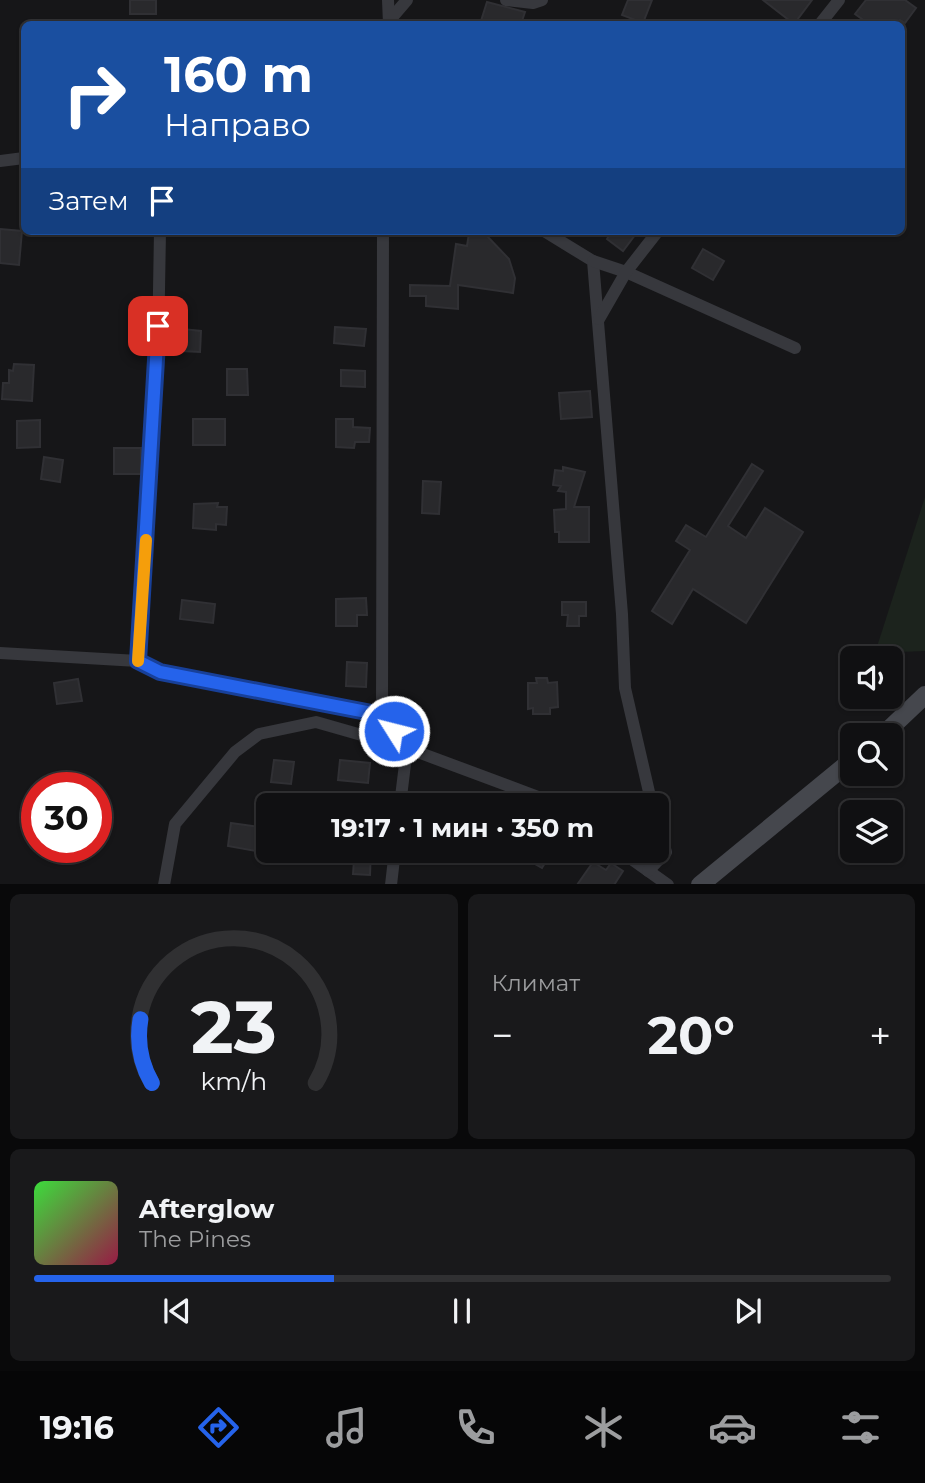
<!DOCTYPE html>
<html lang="ru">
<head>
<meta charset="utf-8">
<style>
  :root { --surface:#101012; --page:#19191b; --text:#f1f3f6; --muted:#9c9d9f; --line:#303032; --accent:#2563eb }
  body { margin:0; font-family:Montserrat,sans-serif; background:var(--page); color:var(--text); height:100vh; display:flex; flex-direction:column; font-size:26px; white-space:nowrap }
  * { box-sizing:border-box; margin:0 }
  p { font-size:23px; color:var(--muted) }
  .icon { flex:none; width:38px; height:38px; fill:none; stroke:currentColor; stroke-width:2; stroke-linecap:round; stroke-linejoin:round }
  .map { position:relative; height:884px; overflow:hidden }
  .drawer { display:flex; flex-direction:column; gap:10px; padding:10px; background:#09090a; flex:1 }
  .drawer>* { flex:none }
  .guide { position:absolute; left:21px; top:21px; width:884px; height:214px; border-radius:10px; box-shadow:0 2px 5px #0004,0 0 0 2px var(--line); background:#1a4fa0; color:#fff; overflow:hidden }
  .tools { position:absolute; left:840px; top:646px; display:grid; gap:14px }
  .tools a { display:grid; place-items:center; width:63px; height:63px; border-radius:10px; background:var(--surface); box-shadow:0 2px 5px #0004,0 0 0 2px var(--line); font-size:35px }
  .speed { position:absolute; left:21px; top:772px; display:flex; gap:14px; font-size:35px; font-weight:700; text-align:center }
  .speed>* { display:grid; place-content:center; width:91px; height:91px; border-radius:50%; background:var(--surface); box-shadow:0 2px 5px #0004,0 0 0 2px var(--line); line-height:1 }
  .speed .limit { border:10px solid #d22; background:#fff; color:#111 }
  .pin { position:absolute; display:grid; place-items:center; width:60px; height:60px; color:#fff; margin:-30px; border-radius:14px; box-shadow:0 4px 10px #0006 }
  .me { position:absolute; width:77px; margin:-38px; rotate:306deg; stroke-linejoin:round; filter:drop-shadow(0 0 5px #0008) }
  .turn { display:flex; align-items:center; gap:24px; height:147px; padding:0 28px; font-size:32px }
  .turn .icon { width:91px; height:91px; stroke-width:2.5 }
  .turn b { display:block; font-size:49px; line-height:60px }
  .then { display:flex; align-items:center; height:66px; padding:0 28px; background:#0003; gap:14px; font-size:26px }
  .big { font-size:52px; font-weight:700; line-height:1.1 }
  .drawer .widget { flex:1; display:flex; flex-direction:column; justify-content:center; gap:10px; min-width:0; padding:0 24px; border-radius:10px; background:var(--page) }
  .drawer .dial { align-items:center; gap:0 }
  .dial svg { height:182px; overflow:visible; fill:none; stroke:var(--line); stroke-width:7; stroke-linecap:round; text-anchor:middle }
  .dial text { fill:var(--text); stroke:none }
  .song { display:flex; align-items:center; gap:21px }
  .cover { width:84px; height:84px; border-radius:10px; background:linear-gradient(135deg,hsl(120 70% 55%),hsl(340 70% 35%)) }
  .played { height:7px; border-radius:4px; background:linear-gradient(90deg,var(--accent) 35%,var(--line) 35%) }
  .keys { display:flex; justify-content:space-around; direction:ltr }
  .heat { display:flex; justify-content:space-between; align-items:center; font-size:38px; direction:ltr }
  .drawer .tiles { flex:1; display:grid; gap:10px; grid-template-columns:1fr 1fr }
  .widget:last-child { grid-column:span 2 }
  .trip { position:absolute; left:256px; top:793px; width:413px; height:70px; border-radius:10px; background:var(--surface); box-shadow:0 2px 5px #0004,0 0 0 2px var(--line); font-weight:700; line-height:70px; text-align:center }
  .dock { display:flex; height:112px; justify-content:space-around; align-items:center; background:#060607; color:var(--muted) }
  .dock .icon { width:49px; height:49px }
  .dock .active { color:var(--accent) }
  .dock b { font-size:32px; color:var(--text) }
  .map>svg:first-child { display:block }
  .green { fill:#1c231d }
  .building { fill:#29292c; stroke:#303034; stroke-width:2 }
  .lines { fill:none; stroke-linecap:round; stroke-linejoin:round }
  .minor { stroke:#37383d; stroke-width:12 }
  .secondary { stroke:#45474d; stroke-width:18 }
  .route-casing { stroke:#184099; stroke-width:18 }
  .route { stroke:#2563eb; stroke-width:12 }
  .slow { stroke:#f59e0b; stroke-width:12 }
</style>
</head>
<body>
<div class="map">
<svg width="925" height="885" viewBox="0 0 925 885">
  <rect width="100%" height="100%" fill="#161618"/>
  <path class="green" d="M925,497V651L875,653Z"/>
  <g class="building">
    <rect x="130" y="0" width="26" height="14"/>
    <path d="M628,0H652L643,23L622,15Z"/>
    <path d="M763,0H812L794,24Z"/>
    <path d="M866,0H905L916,8L905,23L900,20L890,24H869L855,14Z"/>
    <path d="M487,2L525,12L521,24H480Z"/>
    <path d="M0,229L22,231L19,265L0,263Z"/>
    <path d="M612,231H638L623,251L607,239Z"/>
    <path d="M469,233L487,236L509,259L515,278L513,293L458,285V309L426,306V296H410V285L450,286L456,244L467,246Z"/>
    <path d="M703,249L724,261L713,280L692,268Z"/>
    <path d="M335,327L366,329L364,346L334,343Z"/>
    <path d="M182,329L201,331L200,352L181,351Z"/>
    <path d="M14,364L34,365L32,401L2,399L3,383H9V370L13,371Z"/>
    <path d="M227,369H247L248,395H227Z"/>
    <path d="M341,370L365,371V387L341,386Z"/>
    <path d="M590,391L592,417L561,419L559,393Z"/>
    <rect x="193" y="419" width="32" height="26"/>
    <path d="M336,419H353V427L370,428L369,442H355L354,448L336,447Z"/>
    <path d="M40,420V447L17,448V421Z"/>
    <rect x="114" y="448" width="27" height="26"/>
    <path d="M44,457L63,460L60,482L41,479Z"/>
    <path d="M752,464L763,471L728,526L746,538L765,508L803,532L746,623L693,589L672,624L652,611L690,550L676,541L686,525L706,537Z"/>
    <path d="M563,467L585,472L574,507H589V542H559V532H555L554,510L566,509V492L558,491L561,486L553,485L555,470L563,471Z"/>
    <path d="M423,481L441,482L439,514L422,513Z"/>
    <path d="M218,503L217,507H227L226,525L216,524V530L193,528L194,504Z"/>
    <path d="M366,598L367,615H357V626H336V599Z"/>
    <path d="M182,600L215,604L213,623L180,619Z"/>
    <path d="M562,602H586V616H579V626H567L568,615H562Z"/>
    <path d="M347,662L367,663L366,687L346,686Z"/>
    <path d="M536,678H547L548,683L557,682L558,707L550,708V714H533V708L528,709V683H537Z"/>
    <path d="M78,679L82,701L57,704L54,683Z"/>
    <path d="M274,760L294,762L291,784L271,782Z"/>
    <path d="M340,760L370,763L368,783L338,780Z"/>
    <path d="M231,823L260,827L256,851L228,846Z"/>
    <path d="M326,850H371L370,875L353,874L354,860L326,858Z"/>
    <path d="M533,850H553L542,868L528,860Z"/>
    <path d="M593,862L606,870L611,863L623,871L614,885H577Z"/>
  </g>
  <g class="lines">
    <g class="minor">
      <path d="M388,0L389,24"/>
      <path d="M506,0L533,3L542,0"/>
      <path d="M389,21L407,0"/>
      <path d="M820,24L839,0"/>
      <path d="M0,161L24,158"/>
      <path d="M544,231L593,261L622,614L625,688L652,805"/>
      <path d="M593,261L626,272L795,348"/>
      <path d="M599,319L626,272L658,231"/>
      <path d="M0,653L138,661L160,672L382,715L407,748L400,805"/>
      <path d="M138,661L158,349L160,231"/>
      <path d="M382,715L383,231"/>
      <path d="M619,850L668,885"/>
      <path d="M648,871L666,852L656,819"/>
      <path d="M164,885L175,824L235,752L259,734L316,722L407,748L541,798L552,805"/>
      <path d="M391,885L395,850"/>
    </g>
    <g class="secondary">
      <path d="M883,735L925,695"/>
      <path d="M700,885L852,760"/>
    </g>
  </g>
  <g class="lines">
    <defs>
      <path id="route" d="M158,326L138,661L160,672L382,715L394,731"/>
    </defs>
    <use href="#route" class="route-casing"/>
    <use href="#route" class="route"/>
    <path class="slow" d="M138,661L146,540"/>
  </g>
</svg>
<div class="tools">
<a><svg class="icon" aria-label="sound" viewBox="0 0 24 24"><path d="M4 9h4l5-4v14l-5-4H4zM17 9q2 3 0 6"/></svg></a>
<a><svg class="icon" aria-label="search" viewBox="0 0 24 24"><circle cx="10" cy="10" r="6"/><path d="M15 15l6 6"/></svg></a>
<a><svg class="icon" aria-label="layers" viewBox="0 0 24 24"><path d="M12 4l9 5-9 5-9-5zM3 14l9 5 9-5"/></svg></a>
</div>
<div class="speed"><div class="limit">30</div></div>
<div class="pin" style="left:158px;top:326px;background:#d93025"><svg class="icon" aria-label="arrive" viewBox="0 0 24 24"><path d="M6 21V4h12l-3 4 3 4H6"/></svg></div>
<svg class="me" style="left:394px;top:731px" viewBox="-20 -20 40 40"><circle r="17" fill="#2563eb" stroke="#fff" stroke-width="3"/><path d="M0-11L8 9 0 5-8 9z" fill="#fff"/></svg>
<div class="trip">19:17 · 1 мин · 350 m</div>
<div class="guide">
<div class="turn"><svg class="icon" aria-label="right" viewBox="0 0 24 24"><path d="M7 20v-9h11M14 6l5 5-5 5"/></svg><div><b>160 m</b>Направо</div></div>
<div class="then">Затем<svg class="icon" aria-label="arrive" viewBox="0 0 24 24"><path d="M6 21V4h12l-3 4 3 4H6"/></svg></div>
</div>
</div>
<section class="drawer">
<div class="tiles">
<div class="widget dial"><svg viewBox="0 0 100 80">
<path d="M14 69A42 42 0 1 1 86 69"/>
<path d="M14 69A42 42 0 0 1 9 41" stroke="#2563eb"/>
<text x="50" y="56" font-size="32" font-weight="700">23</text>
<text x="50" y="72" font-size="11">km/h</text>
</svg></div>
<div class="widget"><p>Климат</p>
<div class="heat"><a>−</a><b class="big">20°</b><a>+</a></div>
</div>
<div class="widget">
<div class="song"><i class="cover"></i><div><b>Afterglow</b><p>The Pines</p></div></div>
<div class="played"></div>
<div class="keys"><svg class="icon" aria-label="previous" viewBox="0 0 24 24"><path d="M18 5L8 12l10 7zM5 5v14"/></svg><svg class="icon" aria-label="pause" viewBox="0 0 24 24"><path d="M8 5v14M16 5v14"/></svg><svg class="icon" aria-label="next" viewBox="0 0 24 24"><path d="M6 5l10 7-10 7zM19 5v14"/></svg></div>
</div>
</div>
</section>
<nav class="dock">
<b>19:16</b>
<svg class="icon active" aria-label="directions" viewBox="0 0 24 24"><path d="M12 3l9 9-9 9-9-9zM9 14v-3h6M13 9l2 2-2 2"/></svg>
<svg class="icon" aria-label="music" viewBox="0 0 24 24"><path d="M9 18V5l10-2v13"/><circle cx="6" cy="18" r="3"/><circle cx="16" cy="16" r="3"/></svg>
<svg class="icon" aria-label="phone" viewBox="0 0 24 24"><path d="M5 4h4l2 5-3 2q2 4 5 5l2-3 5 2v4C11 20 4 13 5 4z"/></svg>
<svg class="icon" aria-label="climate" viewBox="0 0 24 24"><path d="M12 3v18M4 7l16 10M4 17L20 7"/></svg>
<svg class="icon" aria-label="car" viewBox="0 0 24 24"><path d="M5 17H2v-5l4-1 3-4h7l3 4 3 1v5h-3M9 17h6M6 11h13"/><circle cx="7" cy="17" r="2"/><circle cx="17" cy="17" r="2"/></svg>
<svg class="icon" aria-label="filters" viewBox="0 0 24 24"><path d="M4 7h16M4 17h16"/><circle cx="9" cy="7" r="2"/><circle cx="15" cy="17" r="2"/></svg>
</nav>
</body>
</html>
